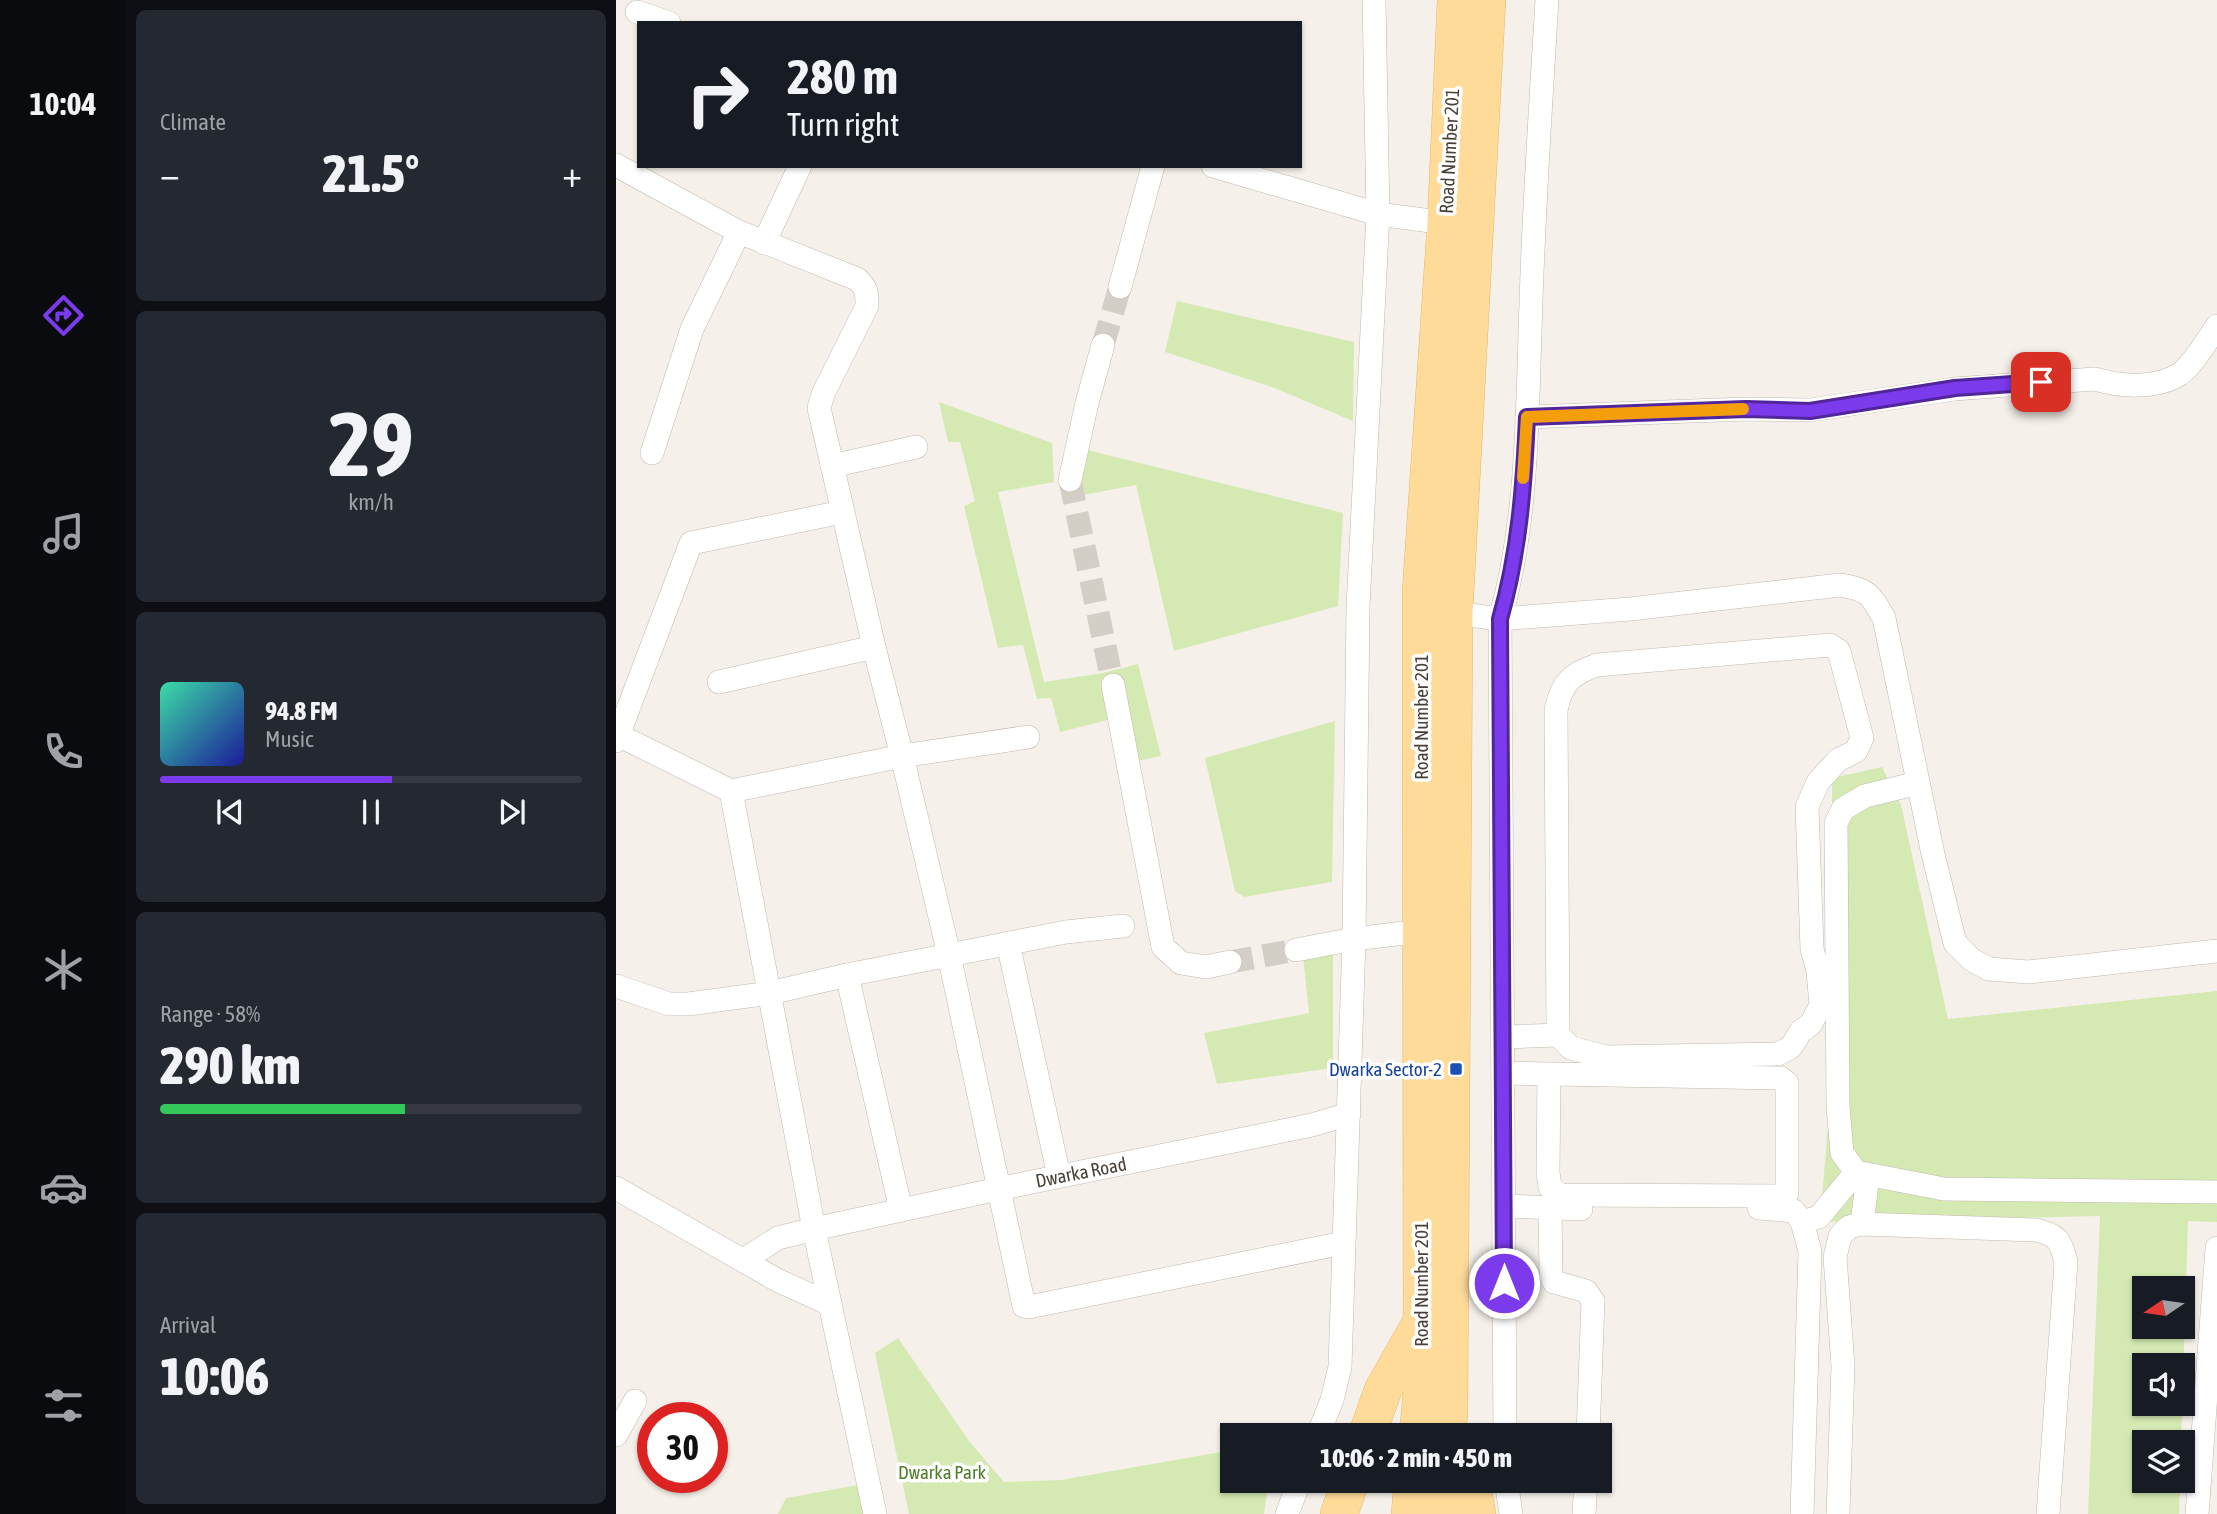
<!DOCTYPE html>
<html lang="en">
<head>
<meta charset="utf-8">
<style>
  :root { --surface:#171b24; --page:#242831; --text:#f1f3f6; --muted:#9ea1a6; --line:#363941; --accent:#7c3aed }
  body { margin:0; font-family:"Asap Condensed",sans-serif; background:var(--page); color:var(--text); height:100vh; display:flex; flex-direction:column; font-size:26px; white-space:nowrap }
  * { box-sizing:border-box; margin:0 }
  p { font-size:23px; color:var(--muted) }
  .icon { flex:none; width:38px; height:38px; fill:none; stroke:currentColor; stroke-width:2; stroke-linecap:round; stroke-linejoin:round }
  .map { position:relative; flex:1; overflow:hidden }
  .details { display:flex; flex-direction:column; gap:10px; padding:10px; background:#0d0f14; width:490px }
  .details>* { flex:none }
  .top-card { position:absolute; left:21px; top:21px; width:665px; height:147px; border-radius:0px; box-shadow:0 2px 5px #0004; background:#171b24; color:var(--text); overflow:hidden }
  .needle { width:46px; rotate:257deg }
  .controls { position:absolute; left:1516px; top:1276px; display:grid; gap:14px }
  .controls a { display:grid; place-items:center; width:63px; height:63px; border-radius:0px; background:var(--surface); box-shadow:0 2px 5px #0004; font-size:35px }
  .speed { position:absolute; left:21px; top:1402px; display:flex; gap:14px; font-size:35px; font-weight:700; text-align:center }
  .speed>* { display:grid; place-content:center; width:91px; height:91px; border-radius:50%; background:var(--surface); box-shadow:0 2px 5px #0004; line-height:1 }
  .speed .limit { border:10px solid #d22; background:#fff; color:#111 }
  .pin { position:absolute; display:grid; place-items:center; width:60px; height:60px; color:#fff; margin:-30px; border-radius:14px; box-shadow:0 4px 10px #0006 }
  .me { position:absolute; width:77px; margin:-38px; rotate:0deg; stroke-linejoin:round; filter:drop-shadow(0 0 5px #0008) }
  .turn { display:flex; align-items:center; gap:24px; height:147px; padding:0 35px; font-size:32px }
  .turn .icon { width:91px; height:91px; stroke-width:2.5 }
  .turn b { display:block; font-size:49px; line-height:60px }
  .big { font-size:52px; font-weight:800; line-height:1.1 }
  .details .tile { flex:1; display:flex; flex-direction:column; justify-content:center; gap:10px; min-width:0; padding:0 24px; border-radius:10px; background:var(--page) }
  .details .dial { align-items:center; gap:0 }
  .dial b { font-size:91px; line-height:1 }
  .song { display:flex; align-items:center; gap:21px }
  .cover { width:84px; height:84px; border-radius:10px; background:linear-gradient(135deg,hsl(160 70% 55%),hsl(240 70% 35%)) }
  .played { height:7px; border-radius:4px; background:linear-gradient(90deg,var(--accent) 55%,var(--line) 55%) }
  .keys { display:flex; justify-content:space-around; direction:ltr }
  .heat { display:flex; justify-content:space-between; align-items:center; font-size:38px; direction:ltr }
  .charge { height:10px; border-radius:5px; background:linear-gradient(90deg,#34c759 58%,var(--line) 0) }
  .trip { position:absolute; left:604px; top:1423px; width:392px; height:70px; border-radius:0px; background:var(--surface); box-shadow:0 2px 5px #0004; font-weight:800; line-height:70px; text-align:center }
  main { display:flex; flex:1; min-height:0 }
  .dock { display:flex; flex-direction:column; width:126px; justify-content:space-around; align-items:center; background:#090b0e; color:var(--muted) }
  .dock .icon { width:49px; height:49px }
  .dock .selected { color:var(--accent) }
  .dock b { font-size:32px; color:var(--text) }
  .map>svg:first-child { display:block }
  .green { fill:#d5eab2; fill-rule:evenodd }
  .lines { fill:none; stroke-linecap:round; stroke-linejoin:round }
  .street-tunnel { stroke:#d3cec6; stroke-width:23; stroke-dasharray:23 11; stroke-linecap:butt }
  .street-casing { stroke:#c1b8ac; stroke-width:24 }
  .primary-casing { stroke:#e7b765; stroke-width:38 }
  .street { stroke:#fff; stroke-width:23 }
  .primary { stroke:#ffdb99; stroke-width:37 }
  .route-casing { stroke:#51269a; stroke-width:18 }
  .route { stroke:#7c3aed; stroke-width:12 }
  .slow { stroke:#f59e0b; stroke-width:12 }
  .transit-dot { fill:#1a4fb4; stroke:#fff; stroke-width:2.5 }
  .labels { text-anchor:middle; stroke-width:7; stroke-linejoin:round; paint-order:stroke }
  .street-label { font-size:19px; fill:#494137; stroke:#fff }
  .transit-label { font-size:19px; fill:#164399; stroke:#fff; text-anchor:end }
  .park-label { font-size:19px; fill:#4e7e28; stroke:#fff }
</style>
</head>
<body>
<main>
<nav class="dock">
<b>10:04</b>
<svg class="icon selected" aria-label="directions" viewBox="0 0 24 24"><path d="M12 3l9 9-9 9-9-9zM9 14v-3h6M13 9l2 2-2 2"/></svg>
<svg class="icon" aria-label="music" viewBox="0 0 24 24"><path d="M9 18V5l10-2v13"/><circle cx="6" cy="18" r="3"/><circle cx="16" cy="16" r="3"/></svg>
<svg class="icon" aria-label="phone" viewBox="0 0 24 24"><path d="M5 4h4l2 5-3 2q2 4 5 5l2-3 5 2v4C11 20 4 13 5 4z"/></svg>
<svg class="icon" aria-label="climate" viewBox="0 0 24 24"><path d="M12 3v18M4 7l16 10M4 17L20 7"/></svg>
<svg class="icon" aria-label="car" viewBox="0 0 24 24"><path d="M5 17H2v-5l4-1 3-4h7l3 4 3 1v5h-3M9 17h6M6 11h13"/><circle cx="7" cy="17" r="2"/><circle cx="17" cy="17" r="2"/></svg>
<svg class="icon" aria-label="filters" viewBox="0 0 24 24"><path d="M4 7h16M4 17h16"/><circle cx="9" cy="7" r="2"/><circle cx="15" cy="17" r="2"/></svg>
</nav>
<section class="details">
<div class="tile"><p>Climate</p>
<div class="heat"><a>−</a><b class="big">21.5°</b><a>+</a></div>
</div>
<div class="tile dial"><b>29</b><p>km/h</p></div>
<div class="tile">
<div class="song"><i class="cover"></i><div><b>94.8 FM</b><p>Music</p></div></div>
<div class="played"></div>
<div class="keys"><svg class="icon" aria-label="previous" viewBox="0 0 24 24"><path d="M18 5L8 12l10 7zM5 5v14"/></svg><svg class="icon" aria-label="pause" viewBox="0 0 24 24"><path d="M8 5v14M16 5v14"/></svg><svg class="icon" aria-label="next" viewBox="0 0 24 24"><path d="M6 5l10 7-10 7zM19 5v14"/></svg></div>
</div>
<div class="tile"><p>Range · 58%</p><b class="big">290 km</b><div class="charge"></div></div>
<div class="tile"><p>Arrival</p><b class="big">10:06</b></div>
</section>
<div class="map">
<svg width="1601" height="1514" viewBox="0 0 1601 1514">
  <rect width="100%" height="100%" fill="#f5f1ea"/>
  <g class="green">
    <path d="M561,301L738,342L737,421L656,387L549,352Z"/>
    <path d="M323,402L436,443L438,482L382,492L428,682L487,673L522,664L545,756L512,763L499,718L444,732L435,698L421,699L407,645L382,648L348,506L359,501L344,442H332Z"/>
    <path d="M467,449L727,513L722,606L558,651L520,485L457,497Z"/>
    <path d="M719,721L716,882L628,897L619,891L589,758Z"/>
    <path d="M1266,767L1285,805L1332,1019L1601,991V1222L1572,1221L1565,1442H1528V1480L1564,1481L1563,1514H1472L1484,1216L1204,1222L1217,1064L1216,778ZM1528,1288H1566V1326H1528ZM1528,1365H1566V1404H1528Z"/>
    <path d="M717,952V1068L601,1084L588,1033L693,1013L687,956Z"/>
    <path d="M282,1338L353,1441L388,1482L445,1480L616,1450V1480L653,1481L648,1514H293L259,1353Z"/>
    <path d="M248,1484L253,1514H162L170,1498Z"/>
  </g>
  <g class="lines">
    <g class="street-tunnel">
      <path d="M487,345L504,287"/>
      <path d="M454,480L497,685"/>
      <path d="M614,962L680,950"/>
    </g>
    <defs>
      <g id="street">
        <path d="M21,12L53,23"/>
        <path d="M0,165L123,232L241,279C251,288 251,293 251,306L207,394L203,408L258,647L286,756L115,791L198,1229L259,1514"/>
        <path d="M597,166L762,214L830,223"/>
        <path d="M148,243L184,166"/>
        <path d="M504,287L537,166"/>
        <path d="M911,417L1130,409L1194,410L1338,389L1479,379C1505,387 1540,389 1564,374C1577,365 1592,339 1601,326"/>
        <path d="M36,453L76,329L123,232"/>
        <path d="M216,466L300,447"/>
        <path d="M454,480L471,403L487,345"/>
        <path d="M838,613L884,619L1014,609L1224,585C1252,589 1255,595 1268,618L1317,854L1339,943L1356,960L1373,969L1412,972L1601,951"/>
        <path d="M103,682L258,647"/>
        <path d="M497,685L547,947L565,963L590,967L614,962"/>
        <path d="M0,734L115,791"/>
        <path d="M412,737L286,756L333,955L408,1306L413,1307L727,1243"/>
        <path d="M0,741L75,543L226,512"/>
        <path d="M1302,783L1249,796L1227,809L1220,823L1222,1107L1226,1153L1240,1172L1328,1189L1601,1192"/>
        <path d="M392,943L443,1176"/>
        <path d="M680,950L738,939L805,931"/>
        <path d="M231,975L285,1210"/>
        <path d="M0,986L53,1004H72L154,993L231,975L450,932L507,926"/>
        <path d="M887,1037L942,1035L940,710C946,682 955,674 981,665L1214,645L1223,651L1246,738L1240,751L1222,760L1202,782L1191,807L1196,949L1202,971L1205,1005L1195,1024L1185,1031L1175,1047L1162,1054L990,1057L955,1048L942,1035"/>
        <path d="M887,1073L1165,1078L1171,1083V1193L1164,1196L944,1195L934,1187L932,1172L933,1074"/>
        <path d="M0,1188L161,1280L214,1304"/>
        <path d="M888,1206L965,1209"/>
        <path d="M1143,1208L1178,1211L1186,1222L1194,1251L1186,1514"/>
        <path d="M934,1209L935,1276L938,1282L970,1291L977,1301L972,1435"/>
        <path d="M1186,1222L1203,1217L1240,1172"/>
        <path d="M1246,1224L1252,1175"/>
        <path d="M127,1260L162,1238L198,1229L382,1189L696,1125L733,1114"/>
        <path d="M0,1435L19,1401"/>
        <path d="M702,1435L716,1400L724,1367L738,939L742,607L762,214L758,0"/>
        <path d="M889,1435L884,619C913,517 911,409 915,303C918,202 925,101 931,0"/>
        <path d="M890,1480L895,1514"/>
        <path d="M671,1514L684,1480"/>
        <path d="M968,1514L970,1480"/>
        <path d="M1222,1514L1227,1366L1219,1257L1224,1236L1233,1227L1246,1224L1420,1230C1442,1236 1444,1239 1450,1262L1432,1514"/>
        <path d="M1581,1514L1601,1248"/>
      </g>
      <g id="primary">
        <path d="M751,1435L767,1390L805,1323"/>
        <path d="M802,1435L806,1391L805,592L830,223L840,0"/>
        <path d="M831,1435L833,1414L838,613L871,0"/>
        <path d="M855,1480L861,1514"/>
        <path d="M723,1514L735,1480"/>
        <path d="M794,1514L797,1480"/>
        <path d="M825,1514L827,1480"/>
      </g>
    </defs>
    <use href="#street" class="street-casing"/>
    <use href="#primary" class="primary-casing"/>
    <use href="#street" class="street"/>
    <use href="#primary" class="primary"/>
  </g>
  <g class="lines">
    <defs>
      <path id="route" d="M888,1283L884,619C903,553 908,486 911,417L1130,409L1194,411L1339,388L1425,382"/>
    </defs>
    <use href="#route" class="route-casing"/>
    <use href="#route" class="route"/>
    <path class="slow" d="M907,478L911,417L1127,409"/>
  </g>
  <rect class="transit-dot" x="833" y="1062" width="14" height="14" rx="3.5"/>
  <g class="labels">
    <g class="street-label">
      <text transform="translate(833 151) rotate(-87)" y="7">Road Number 201</text>
      <text transform="translate(805 717) rotate(-90)" y="7">Road Number 201</text>
      <text transform="translate(465 1172) rotate(-11)" y="7">Dwarka Road</text>
      <text transform="translate(805 1284) rotate(-90)" y="7">Road Number 201</text>
    </g>
    <g class="transit-label">
      <text x="826" y="1076">Dwarka Sector-2</text>
    </g>
    <g class="park-label">
      <text x="326" y="1479">Dwarka Park</text>
    </g>
  </g>
</svg>
<div class="controls">
<a><svg class="needle" viewBox="-14 -14 28 28"><path d="M0-13l5 13h-10z" fill="#e53935"/><path d="M0 13l5-13h-10z" fill="#9ea1a6"/></svg></a>
<a><svg class="icon" aria-label="sound" viewBox="0 0 24 24"><path d="M4 9h4l5-4v14l-5-4H4zM17 9q2 3 0 6"/></svg></a>
<a><svg class="icon" aria-label="layers" viewBox="0 0 24 24"><path d="M12 4l9 5-9 5-9-5zM3 14l9 5 9-5"/></svg></a>
</div>
<div class="speed"><div class="limit">30</div></div>
<div class="pin" style="left:1425px;top:382px;background:#d93025"><svg class="icon" aria-label="arrive" viewBox="0 0 24 24"><path d="M6 21V4h12l-3 4 3 4H6"/></svg></div>
<svg class="me" style="left:888px;top:1283px" viewBox="-20 -20 40 40"><circle r="17" fill="#7c3aed" stroke="#fff" stroke-width="3"/><path d="M0-11L8 9 0 5-8 9z" fill="#fff"/></svg>
<div class="trip">10:06 · 2 min · 450 m</div>
<div class="top-card">
<div class="turn"><svg class="icon" aria-label="right" viewBox="0 0 24 24"><path d="M7 20v-9h11M14 6l5 5-5 5"/></svg><div><b>280 m</b>Turn right</div></div>
</div>
</div>
</main>
</body>
</html>
